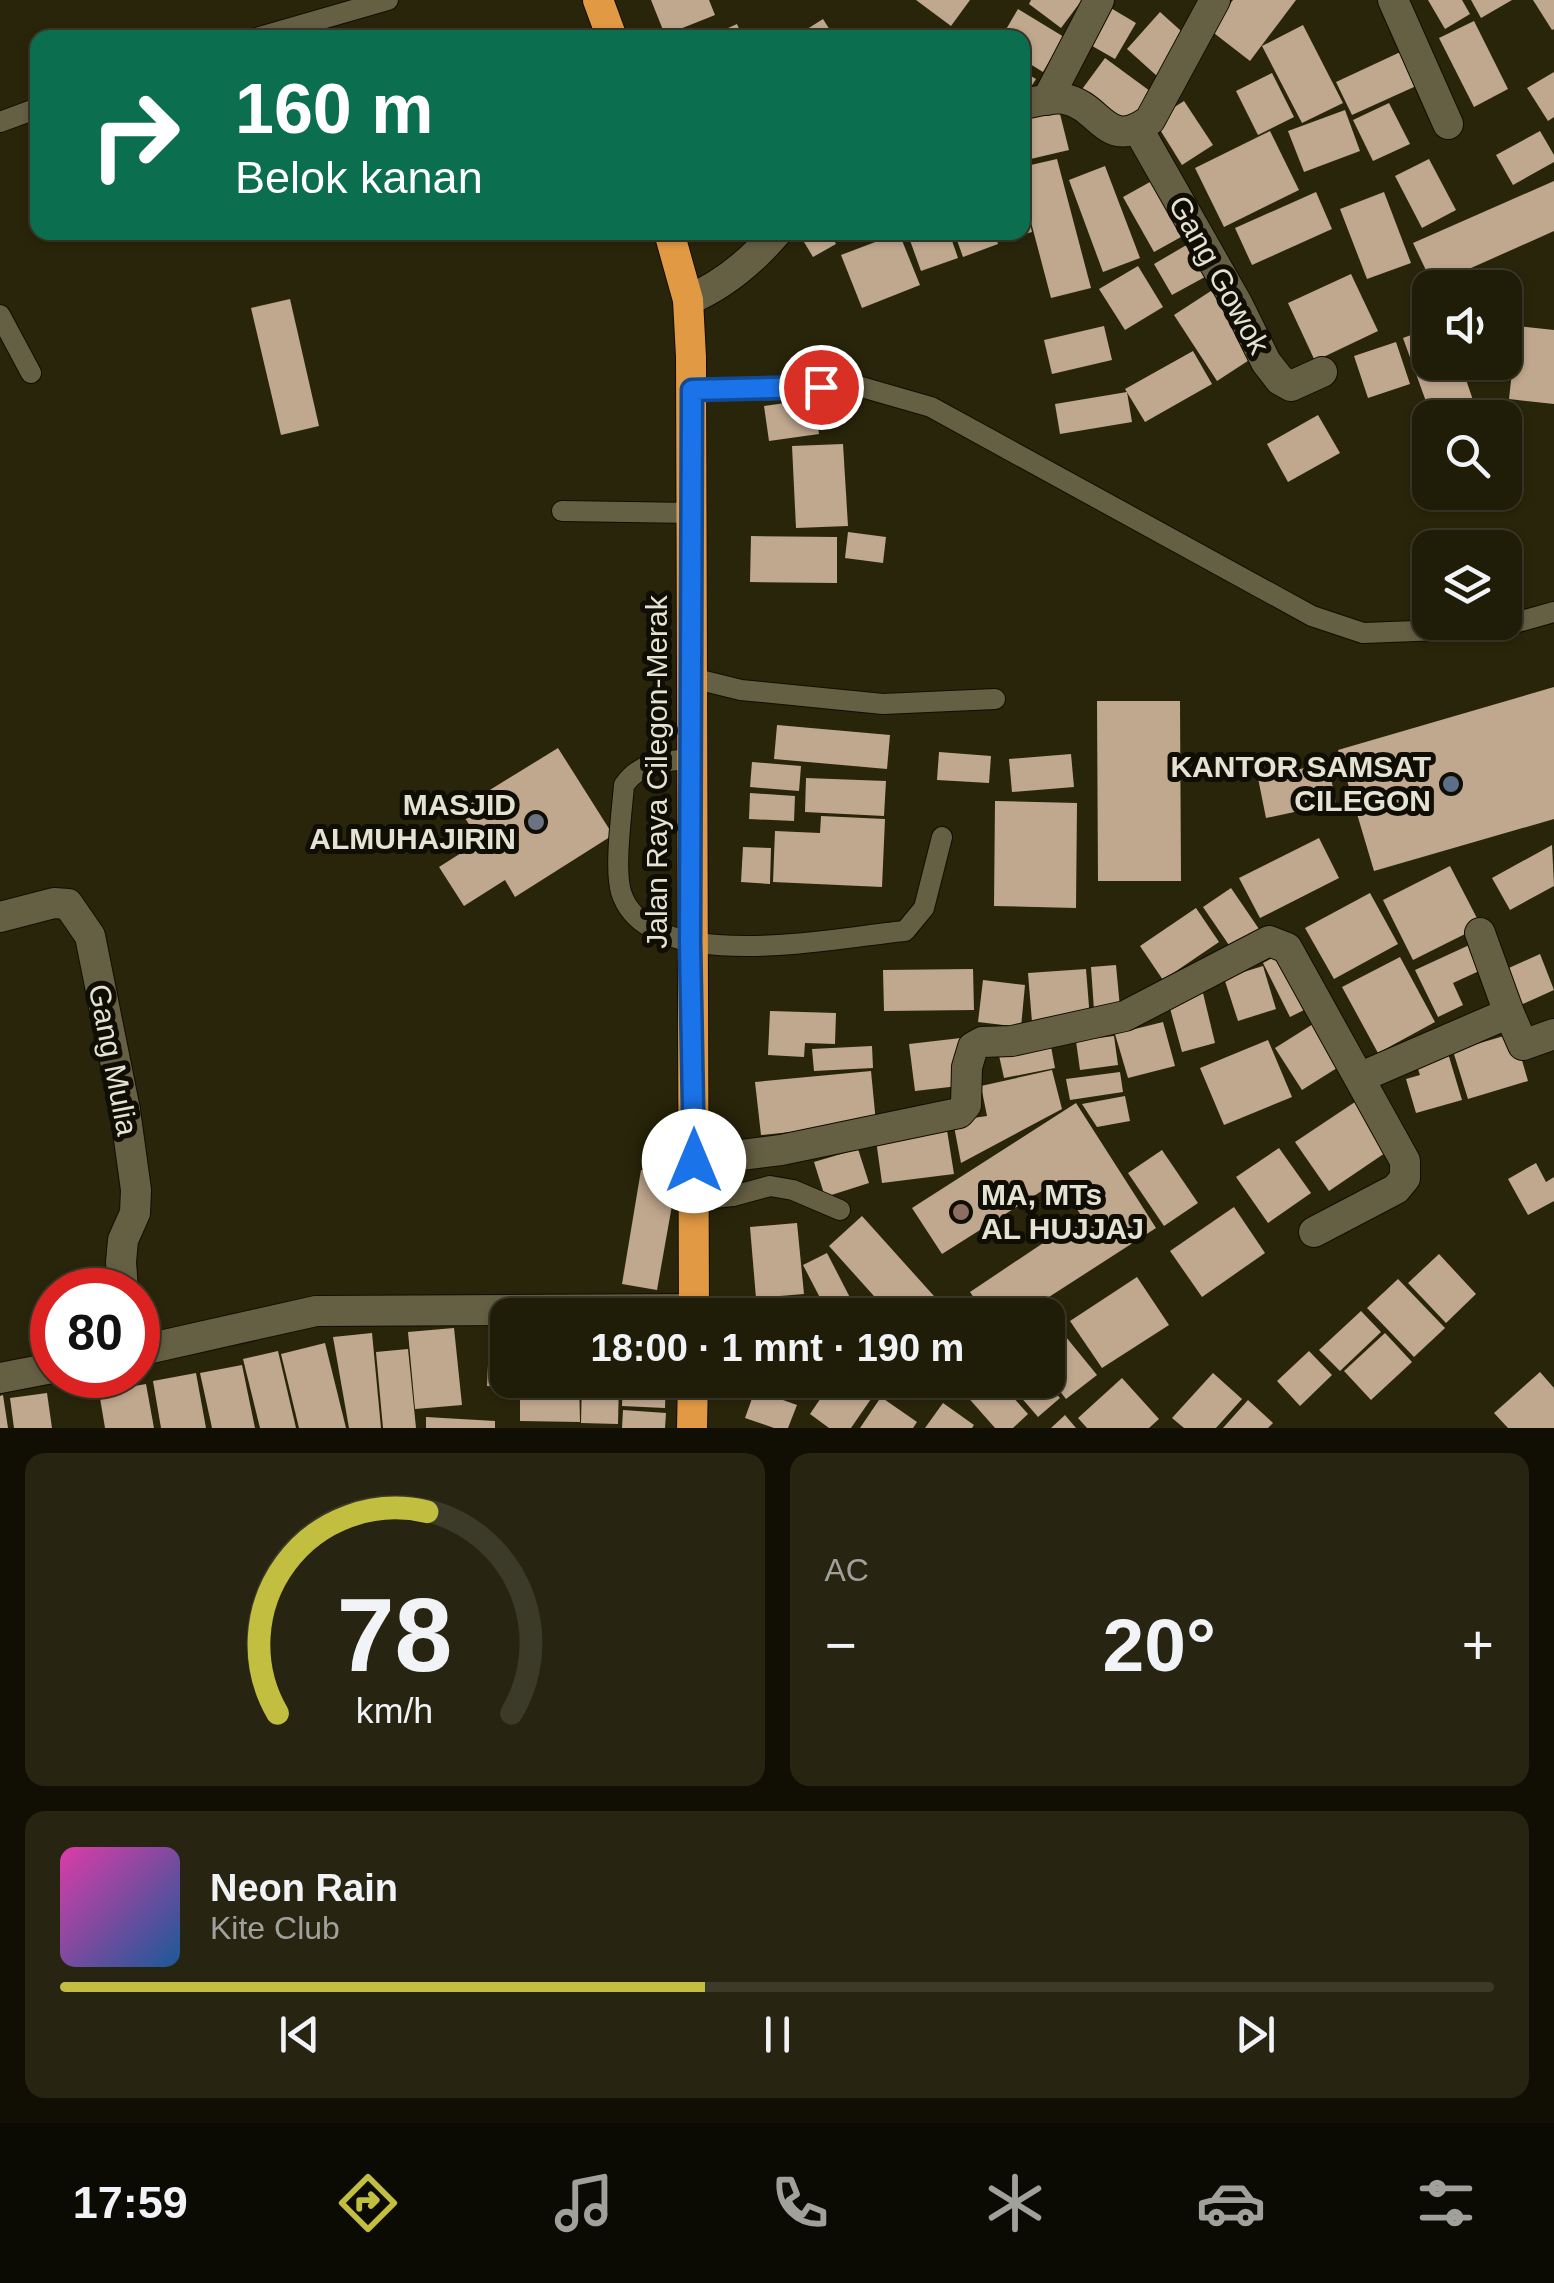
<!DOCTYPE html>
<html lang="id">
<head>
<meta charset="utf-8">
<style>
  :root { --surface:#1f1c08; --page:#272512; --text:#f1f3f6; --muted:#a1a19c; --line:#3c3a29; --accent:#c1be40 }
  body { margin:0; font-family:Helvetica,sans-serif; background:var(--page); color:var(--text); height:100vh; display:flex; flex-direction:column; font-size:38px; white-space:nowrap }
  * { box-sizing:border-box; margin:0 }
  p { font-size:32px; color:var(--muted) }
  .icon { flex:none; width:55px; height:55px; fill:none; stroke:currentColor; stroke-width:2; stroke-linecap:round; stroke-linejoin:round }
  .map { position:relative; height:1428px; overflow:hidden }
  .sheet { display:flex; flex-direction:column; gap:25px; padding:25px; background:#110f04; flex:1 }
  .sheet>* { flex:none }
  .top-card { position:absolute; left:30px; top:30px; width:1000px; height:210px; border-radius:20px; box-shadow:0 2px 8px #0004,0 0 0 2px var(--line); background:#0b6e4f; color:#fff; overflow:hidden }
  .fabs { position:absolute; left:1412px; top:270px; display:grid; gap:20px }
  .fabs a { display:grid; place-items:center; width:110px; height:110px; border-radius:20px; background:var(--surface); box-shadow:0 2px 8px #0004,0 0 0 2px var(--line); font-size:50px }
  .speed { position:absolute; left:30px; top:1268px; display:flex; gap:20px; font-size:50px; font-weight:700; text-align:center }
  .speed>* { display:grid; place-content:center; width:130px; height:130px; border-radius:50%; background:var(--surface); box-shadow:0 2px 8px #0004,0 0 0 2px var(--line); line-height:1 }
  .speed .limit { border:15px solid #d22; background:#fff; color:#111 }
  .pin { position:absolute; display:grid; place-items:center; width:85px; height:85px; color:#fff; margin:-42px; border:5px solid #fff; border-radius:50%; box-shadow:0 2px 10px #0007 }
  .me { position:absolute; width:110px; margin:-55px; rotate:0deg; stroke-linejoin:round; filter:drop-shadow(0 0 8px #0008) }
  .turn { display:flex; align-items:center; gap:35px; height:210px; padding:0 40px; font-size:45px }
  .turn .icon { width:130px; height:130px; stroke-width:2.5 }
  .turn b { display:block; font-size:70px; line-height:85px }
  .big { font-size:75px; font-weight:600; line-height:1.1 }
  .sheet .widget { flex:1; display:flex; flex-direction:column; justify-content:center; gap:15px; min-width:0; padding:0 35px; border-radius:20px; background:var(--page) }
  .sheet .dial { align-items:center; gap:0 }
  .dial svg { height:260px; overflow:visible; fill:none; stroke:var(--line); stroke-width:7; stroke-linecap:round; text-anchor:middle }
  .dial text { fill:var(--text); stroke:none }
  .song { display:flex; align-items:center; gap:30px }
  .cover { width:120px; height:120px; border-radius:15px; background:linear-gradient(135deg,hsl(320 70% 55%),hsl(210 70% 35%)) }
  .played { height:10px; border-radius:5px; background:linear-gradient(90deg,var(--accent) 45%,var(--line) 45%) }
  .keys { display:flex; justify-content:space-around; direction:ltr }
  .heat { display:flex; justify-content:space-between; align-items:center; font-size:55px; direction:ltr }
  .sheet .tiles { flex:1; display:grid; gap:25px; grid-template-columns:1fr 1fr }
  .widget:last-child { grid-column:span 2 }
  .trip { position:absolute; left:490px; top:1298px; width:575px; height:100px; border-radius:20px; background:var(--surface); box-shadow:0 2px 8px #0004,0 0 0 2px var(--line); font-weight:600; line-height:100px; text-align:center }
  .menu { display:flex; height:160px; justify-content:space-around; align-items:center; background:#0c0b03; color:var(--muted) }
  .menu .icon { width:70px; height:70px }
  .menu .on { color:var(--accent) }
  .menu b { font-size:45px; color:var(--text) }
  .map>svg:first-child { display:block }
  .building { fill:#c0a88e }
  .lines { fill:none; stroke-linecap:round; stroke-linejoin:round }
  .lane-casing { stroke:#120d00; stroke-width:22 }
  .street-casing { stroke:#120d00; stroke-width:32 }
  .highway-casing { stroke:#120d00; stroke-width:32 }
  .lane { stroke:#656044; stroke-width:20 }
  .street { stroke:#656044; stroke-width:30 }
  .highway { stroke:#e19944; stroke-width:30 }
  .route-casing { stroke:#114b97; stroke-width:25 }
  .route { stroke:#1a73e8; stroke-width:18 }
  .service-dot { fill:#5c6f8a; stroke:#100e04; stroke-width:4 }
  .worship-dot { fill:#6b7280; stroke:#100e04; stroke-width:4 }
  .education-dot { fill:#8d6e63; stroke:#100e04; stroke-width:4 }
  .labels { text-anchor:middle; stroke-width:10; stroke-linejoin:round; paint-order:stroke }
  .street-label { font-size:30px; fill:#e4e2d2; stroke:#100e04 }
  .poi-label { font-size:30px; font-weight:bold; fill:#e4e2d2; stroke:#100e04; text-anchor:end }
</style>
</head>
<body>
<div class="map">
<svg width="1554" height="1428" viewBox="0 0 1554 1428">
  <rect width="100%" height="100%" fill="#29250a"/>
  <g class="building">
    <path d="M651,0H709L715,15L665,35Z"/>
    <path d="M916,0H970L951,26Z"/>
    <path d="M1031,0H1082L1061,28L1029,4Z"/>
    <path d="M1233,0H1296L1250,61L1210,30Z"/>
    <path d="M1428,0H1462L1470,14L1445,29Z"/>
    <path d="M1471,0H1512L1481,18Z"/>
    <path d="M1533,0H1554V29L1552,30Z"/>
    <path d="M1109,7L1136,23L1115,59L1087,43Z"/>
    <path d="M1018,9L1064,37L1043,72L1022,59V38H1001Z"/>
    <path d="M1160,12L1190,39L1157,76L1127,49Z"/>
    <path d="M823,19L835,38H793Z"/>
    <path d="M1474,21L1508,89L1474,107L1439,38Z"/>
    <path d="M737,24L743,38H706Z"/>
    <path d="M1303,25L1343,103L1302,123L1262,46Z"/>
    <path d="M1409,48L1425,82L1352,115L1336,82Z"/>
    <path d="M1105,58L1154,94L1128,129L1080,92Z"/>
    <path d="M1022,71L1036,79L1022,101Z"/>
    <path d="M1554,72V117L1548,121L1527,88Z"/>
    <path d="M1272,73L1294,117L1258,135L1236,91Z"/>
    <path d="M1184,101L1213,145L1182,165L1154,120Z"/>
    <path d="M1389,103L1410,144L1373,161L1353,120Z"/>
    <path d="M1059,110L1069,150L1022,161V119Z"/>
    <path d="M1345,110L1360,151L1304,172L1288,131Z"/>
    <path d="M1270,131L1299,190L1224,227L1195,168Z"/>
    <path d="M1540,131L1554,155V162L1513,185L1496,155Z"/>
    <path d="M1057,159L1091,288L1051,298L1022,188V167Z"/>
    <path d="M1429,159L1456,210L1422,228L1395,176Z"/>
    <path d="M1105,166L1140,258L1103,272L1069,180Z"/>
    <path d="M1159,177L1190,232L1154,252L1123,197Z"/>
    <path d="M1554,181V231L1433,285L1413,243Z"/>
    <path d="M1316,192L1332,229L1252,265L1235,228Z"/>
    <path d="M1384,192L1411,263L1367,279L1340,209Z"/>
    <path d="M1024,202L1032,232L1000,241L998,232H1022Z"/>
    <path d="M798,232H829L836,244L813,257Z"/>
    <path d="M907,232H949L958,258L921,271Z"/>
    <path d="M954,232H994L998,244L963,257Z"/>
    <path d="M899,233L920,285L862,308L841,255Z"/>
    <path d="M1195,240L1214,272L1172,295L1154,264Z"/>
    <path d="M1138,266L1163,307L1125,330L1099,289Z"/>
    <path d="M1351,274L1378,331L1315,361L1288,303Z"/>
    <path d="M1217,287L1260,353L1217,381L1174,315Z"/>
    <path d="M290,299L319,426L281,435L251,308Z"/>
    <path d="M1104,326L1112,360L1052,374L1044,340Z"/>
    <path d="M1517,326L1554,330V404L1509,399Z"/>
    <path d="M1430,328V362H1460L1475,406L1443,418H1432L1403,338Z"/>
    <path d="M1396,342L1410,384L1368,398L1354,356Z"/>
    <path d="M1193,351L1212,384L1145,422L1125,389Z"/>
    <path d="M1468,362H1494V363L1471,371Z"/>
    <path d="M1127,392L1132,422L1060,434L1055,404Z"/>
    <path d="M814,399L819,434L769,441L764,406Z"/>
    <path d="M1318,415L1340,453L1288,482L1267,444Z"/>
    <path d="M843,444L848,526L796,528L792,446Z"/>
    <path d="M848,532L886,537L883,563L845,558Z"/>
    <path d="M751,536L837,537V583L750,582Z"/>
    <path d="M1554,687V819L1374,871L1338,750Z"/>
    <path d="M1097,701H1180L1181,881H1098Z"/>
    <path d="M777,725L890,735L887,769L774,759Z"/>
    <path d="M558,748L613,835L515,897L505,880L464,906L439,867L480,841L459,809Z"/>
    <path d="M939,752L991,756L989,783L937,780Z"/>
    <path d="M1071,754L1074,787L1012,792L1009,759Z"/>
    <path d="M752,762L801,766L799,791L750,787Z"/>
    <path d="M1328,763L1336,803L1266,818L1258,778Z"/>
    <path d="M806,778L886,781L884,816L805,812Z"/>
    <path d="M750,793L795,796L794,821L749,819Z"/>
    <path d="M995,801L1077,803L1076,908L994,906Z"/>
    <path d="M821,816L885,819L882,887L773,882L775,831L820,833Z"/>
    <path d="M1319,838L1339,878L1260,918L1239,878Z"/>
    <path d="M1552,845L1554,886L1510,910L1492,878Z"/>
    <path d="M743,847L771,848L770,884L741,882Z"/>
    <path d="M1450,866L1481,926L1413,960L1383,900Z"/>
    <path d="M1231,888L1259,929L1231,948L1203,907Z"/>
    <path d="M1370,893L1398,944L1334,979L1305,928Z"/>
    <path d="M1196,908L1219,942L1163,980L1140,946Z"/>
    <path d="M1478,941L1490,966L1453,983L1463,1005L1438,1017L1415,970Z"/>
    <path d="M1286,951L1312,1006L1290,1017L1263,963Z"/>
    <path d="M1540,954L1554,990L1516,1007L1500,972Z"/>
    <path d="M1400,957L1435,1022L1378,1053L1342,987Z"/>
    <path d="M1116,965L1120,1008L1094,1010L1091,967Z"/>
    <path d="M1263,966L1276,1009L1238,1021L1224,978Z"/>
    <path d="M973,969L974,1010L884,1011L883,970Z"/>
    <path d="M1086,969L1090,1019L1032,1022L1028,973Z"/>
    <path d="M983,980L1025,985L1021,1027L978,1022Z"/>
    <path d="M1203,993L1215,1043L1182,1052L1168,1001Z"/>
    <path d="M770,1011L836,1013L835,1044L805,1043L804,1057L768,1055Z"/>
    <path d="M1321,1019L1348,1061L1302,1090L1275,1048Z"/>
    <path d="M1163,1022L1175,1066L1128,1078L1115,1034Z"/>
    <path d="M1514,1033L1528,1081L1468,1099L1453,1051Z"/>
    <path d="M1114,1036L1118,1065L1080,1070L1076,1041Z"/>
    <path d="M961,1038L967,1085L915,1091L909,1044Z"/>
    <path d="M1268,1040L1292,1097L1224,1125L1200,1068Z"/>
    <path d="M1050,1041L1055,1068L1004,1078L998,1051Z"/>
    <path d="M872,1046L873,1068L814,1071L812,1049Z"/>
    <path d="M1447,1050L1462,1100L1416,1113L1406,1079L1420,1075L1415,1060Z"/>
    <path d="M1052,1070L1062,1109L961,1163L953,1121L987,1116L981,1086Z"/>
    <path d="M871,1071L876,1123L761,1135L755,1082Z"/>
    <path d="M1120,1072L1123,1092L1070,1100L1066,1079Z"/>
    <path d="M1125,1096L1130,1121L1097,1127L1082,1104Z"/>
    <path d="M1355,1102L1388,1151L1329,1191L1295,1142Z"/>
    <path d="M1076,1103L1156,1228L1021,1315H986L970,1292L1082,1217L1059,1180L942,1254L912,1208Z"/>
    <path d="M946,1124L954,1174L882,1183L875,1133Z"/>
    <path d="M1279,1148L1311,1193L1268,1223L1236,1177Z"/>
    <path d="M858,1149L869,1183L825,1197L814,1162Z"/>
    <path d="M1162,1150L1198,1203L1164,1226L1128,1173Z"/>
    <path d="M1536,1163L1546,1182L1554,1177V1201L1528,1215L1508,1179Z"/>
    <path d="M641,1170L677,1177L657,1290L622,1284Z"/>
    <path d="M1234,1207L1265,1253L1202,1297L1170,1251Z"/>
    <path d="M862,1216L951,1315H891L829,1246Z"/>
    <path d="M797,1223L804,1294L756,1298L750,1227Z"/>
    <path d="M827,1253L859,1315H829L803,1265Z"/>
    <path d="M1439,1254L1476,1294L1446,1323L1408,1283Z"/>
    <path d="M1137,1277L1169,1325L1102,1368L1070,1321Z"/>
    <path d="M1398,1279L1445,1328L1414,1357L1367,1308Z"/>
    <path d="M771,1306L818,1310L817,1315H771Z"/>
    <path d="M1361,1311L1381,1332L1340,1371L1319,1350Z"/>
    <path d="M490,1322L508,1324V1380H529L528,1389L487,1386Z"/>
    <path d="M1057,1326L1097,1375L1066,1399L1048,1376V1333Z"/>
    <path d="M454,1328L462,1405L415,1409L408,1332Z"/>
    <path d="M372,1333L381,1428H349L333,1337Z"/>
    <path d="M1385,1333L1412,1362L1371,1400L1344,1371Z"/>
    <path d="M325,1343L346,1428H299L281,1354Z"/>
    <path d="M408,1349L416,1428H383L376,1352Z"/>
    <path d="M278,1351L296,1428H260L243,1359Z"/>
    <path d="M1309,1351L1332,1375L1300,1406L1277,1381Z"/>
    <path d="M242,1365L255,1428H212L200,1373Z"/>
    <path d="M1540,1372L1554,1388V1428H1508L1494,1413Z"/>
    <path d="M196,1373L206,1428H161L153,1381Z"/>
    <path d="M1213,1373L1242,1399L1216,1428H1184L1172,1418Z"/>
    <path d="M1122,1378L1159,1419L1149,1428H1087L1078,1418Z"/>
    <path d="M541,1380H579L580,1422L520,1421V1391L541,1392Z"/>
    <path d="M582,1380H619L618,1424L581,1423Z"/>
    <path d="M623,1380H666L665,1408L622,1406Z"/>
    <path d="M766,1380H812V1390L765,1387Z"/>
    <path d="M833,1380H884L851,1428H829L810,1414Z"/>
    <path d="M949,1380H971L959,1391Z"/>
    <path d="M981,1380H998L1028,1414L1013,1428H995L965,1394Z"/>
    <path d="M1006,1380H1044L1060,1398L1038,1417Z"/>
    <path d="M146,1384L154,1428H105L99,1392Z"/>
    <path d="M755,1390L797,1405L788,1428H774L745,1418Z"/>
    <path d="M47,1393L52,1428H14L10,1398Z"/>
    <path d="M3,1395L8,1428H0V1396Z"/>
    <path d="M881,1397L917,1422L913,1428H860Z"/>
    <path d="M1248,1400L1273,1423L1268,1428H1223Z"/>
    <path d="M943,1403L974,1425L972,1428H925Z"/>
    <path d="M623,1410L666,1413L665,1428H622Z"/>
    <path d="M1065,1415L1076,1428H1051Z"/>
    <path d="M426,1417L495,1421V1428H426Z"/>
  </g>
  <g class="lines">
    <defs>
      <g id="lane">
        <path d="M256,38L388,0"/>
        <path d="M0,122L38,108"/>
        <path d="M0,315L31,373"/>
        <path d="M692,390L858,386L931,407L1312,616L1363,633L1496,628L1554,612"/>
        <path d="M562,511L692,513"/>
        <path d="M692,678L741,690L883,704L995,699"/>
        <path d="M692,759C664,761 641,761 624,785C622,811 614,868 621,892C648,978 837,937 905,931L924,908L942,837"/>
        <path d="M694,1200L733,1196L770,1186L793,1190L840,1210"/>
      </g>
      <g id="street">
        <path d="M1393,0L1448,124"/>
        <path d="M1047,100L1099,0"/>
        <path d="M1022,104C1035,102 1052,97 1064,99C1101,105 1106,153 1150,120L1215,0"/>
        <path d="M1138,129L1238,305L1266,362L1280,380L1291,386L1322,372"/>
        <path d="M688,300C724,285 752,261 777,232"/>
        <path d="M0,917L54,903L68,904L90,936L125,1110L136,1190L135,1213L123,1240L121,1262L123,1290"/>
        <path d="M1480,933L1509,1013"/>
        <path d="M1361,1077L1509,1013L1523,1045L1554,1034"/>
        <path d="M694,1161L781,1150L959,1113L966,1105L967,1067L973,1047L982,1042L1012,1041L1125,1016L1269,941L1287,948L1405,1161V1178L1396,1189L1314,1232"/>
        <path d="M138,1351L316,1311L694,1309"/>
        <path d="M0,1378L52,1368"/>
      </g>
      <g id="highway">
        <path d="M598,0L612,38"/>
        <path d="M669,232L688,300L691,357L694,1315"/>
        <path d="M692,1428L693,1380"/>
      </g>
    </defs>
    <use href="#lane" class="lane-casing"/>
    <use href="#street" class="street-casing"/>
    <use href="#highway" class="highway-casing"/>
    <use href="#lane" class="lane"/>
    <use href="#street" class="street"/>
    <use href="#highway" class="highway"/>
  </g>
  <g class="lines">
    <defs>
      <path id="route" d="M694,1161L690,942L692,390L821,387"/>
    </defs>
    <use href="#route" class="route-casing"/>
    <use href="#route" class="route"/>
  </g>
  <circle class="service-dot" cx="1451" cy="784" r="10"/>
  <circle class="worship-dot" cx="536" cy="822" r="10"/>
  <circle class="education-dot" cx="961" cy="1212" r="10"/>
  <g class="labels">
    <g class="street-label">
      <text transform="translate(1219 275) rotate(61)" y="10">Gang Gowok</text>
      <text transform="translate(657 772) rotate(-90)" y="10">Jalan Raya Cilegon-Merak</text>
      <text transform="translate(113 1060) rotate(79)" y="10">Gang Mulia</text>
    </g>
    <g class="poi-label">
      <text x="1431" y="777">KANTOR SAMSAT<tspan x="1431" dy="34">CILEGON</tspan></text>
      <text x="516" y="815">MASJID<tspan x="516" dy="34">ALMUHAJIRIN</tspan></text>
      <text x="981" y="1205" text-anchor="start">MA, MTs<tspan x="981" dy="34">AL HUJJAJ</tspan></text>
    </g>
  </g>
</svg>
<div class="fabs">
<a><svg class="icon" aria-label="sound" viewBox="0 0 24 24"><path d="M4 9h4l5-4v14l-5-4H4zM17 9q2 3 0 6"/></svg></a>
<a><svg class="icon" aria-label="search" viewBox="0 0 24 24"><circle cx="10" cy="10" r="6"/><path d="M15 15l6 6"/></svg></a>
<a><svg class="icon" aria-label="layers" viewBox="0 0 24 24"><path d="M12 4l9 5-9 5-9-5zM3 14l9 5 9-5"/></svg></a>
</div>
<div class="speed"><div class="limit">80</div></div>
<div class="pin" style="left:821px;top:387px;background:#d93025"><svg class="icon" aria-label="arrive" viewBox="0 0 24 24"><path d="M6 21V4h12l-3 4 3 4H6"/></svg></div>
<svg class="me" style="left:694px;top:1161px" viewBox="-20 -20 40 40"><circle r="19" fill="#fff"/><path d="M0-13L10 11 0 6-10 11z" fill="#1a73e8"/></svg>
<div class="trip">18:00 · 1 mnt · 190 m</div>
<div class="top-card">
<div class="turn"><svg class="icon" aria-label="right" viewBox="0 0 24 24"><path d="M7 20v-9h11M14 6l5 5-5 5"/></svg><div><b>160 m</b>Belok kanan</div></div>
</div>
</div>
<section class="sheet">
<div class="tiles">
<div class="widget dial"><svg viewBox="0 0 100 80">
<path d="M14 69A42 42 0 1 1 86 69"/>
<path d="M14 69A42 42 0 0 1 60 7" stroke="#c1be40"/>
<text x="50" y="56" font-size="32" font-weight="700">78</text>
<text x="50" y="72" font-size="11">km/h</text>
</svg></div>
<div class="widget"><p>AC</p>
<div class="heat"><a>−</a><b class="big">20°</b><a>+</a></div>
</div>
<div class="widget">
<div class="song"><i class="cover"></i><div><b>Neon Rain</b><p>Kite Club</p></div></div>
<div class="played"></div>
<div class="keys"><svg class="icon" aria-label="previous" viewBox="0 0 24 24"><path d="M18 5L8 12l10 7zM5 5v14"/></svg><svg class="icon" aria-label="pause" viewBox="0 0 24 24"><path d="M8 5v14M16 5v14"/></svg><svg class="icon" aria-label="next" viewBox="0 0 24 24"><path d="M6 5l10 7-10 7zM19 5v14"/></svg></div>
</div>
</div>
</section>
<nav class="menu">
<b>17:59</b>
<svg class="icon on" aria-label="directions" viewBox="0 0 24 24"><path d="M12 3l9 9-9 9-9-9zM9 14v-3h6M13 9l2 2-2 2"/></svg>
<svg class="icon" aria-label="music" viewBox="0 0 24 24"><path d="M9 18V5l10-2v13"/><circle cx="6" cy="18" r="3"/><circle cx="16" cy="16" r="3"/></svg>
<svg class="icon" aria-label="phone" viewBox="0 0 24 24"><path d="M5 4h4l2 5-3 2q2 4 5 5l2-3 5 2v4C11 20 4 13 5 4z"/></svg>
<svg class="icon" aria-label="climate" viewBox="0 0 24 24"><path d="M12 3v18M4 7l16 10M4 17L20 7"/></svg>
<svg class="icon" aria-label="car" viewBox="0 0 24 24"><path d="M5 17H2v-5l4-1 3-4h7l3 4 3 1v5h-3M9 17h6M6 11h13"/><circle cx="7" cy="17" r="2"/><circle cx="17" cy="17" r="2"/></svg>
<svg class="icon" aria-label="filters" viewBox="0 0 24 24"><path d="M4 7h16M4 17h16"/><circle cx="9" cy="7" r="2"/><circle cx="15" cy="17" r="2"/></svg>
</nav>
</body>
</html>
